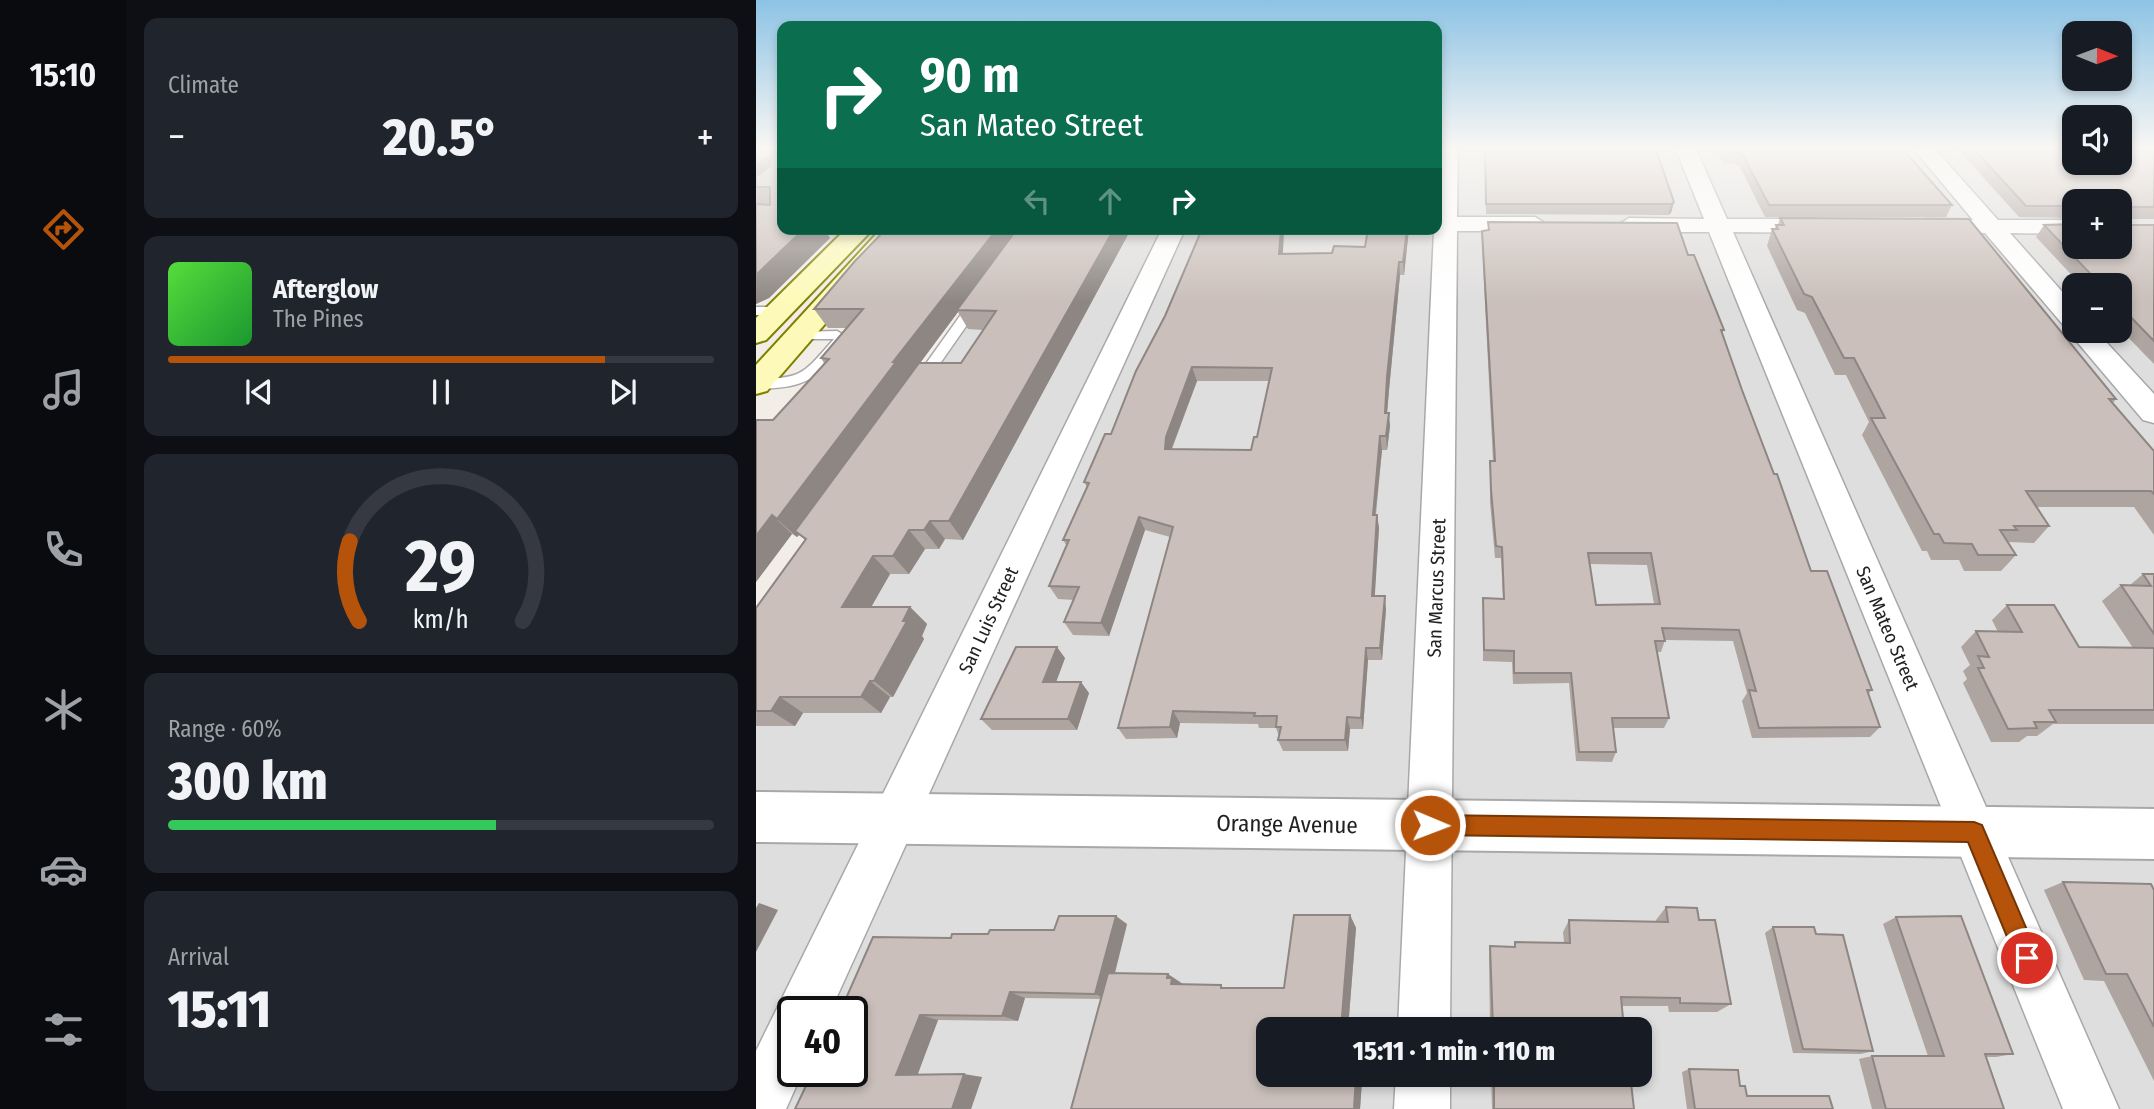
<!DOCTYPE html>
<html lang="en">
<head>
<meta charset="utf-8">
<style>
  :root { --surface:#171b24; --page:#20242c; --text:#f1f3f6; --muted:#9ea1a6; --line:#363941; --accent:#b45309 }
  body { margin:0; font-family:"Fira Sans Condensed",sans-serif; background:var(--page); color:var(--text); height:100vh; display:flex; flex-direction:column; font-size:26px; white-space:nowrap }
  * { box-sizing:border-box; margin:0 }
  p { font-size:23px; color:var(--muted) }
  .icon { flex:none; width:38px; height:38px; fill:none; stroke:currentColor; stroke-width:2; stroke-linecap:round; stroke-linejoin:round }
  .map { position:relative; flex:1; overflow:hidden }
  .details { display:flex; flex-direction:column; gap:18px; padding:18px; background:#0d0f14; width:630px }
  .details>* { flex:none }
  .hud { position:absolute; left:21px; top:21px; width:665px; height:214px; border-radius:14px; box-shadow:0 4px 10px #0003; background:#0b6e4f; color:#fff; overflow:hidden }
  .needle { width:46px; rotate:91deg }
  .fabs { position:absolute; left:1306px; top:21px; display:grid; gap:14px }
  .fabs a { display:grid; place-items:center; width:70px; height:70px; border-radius:14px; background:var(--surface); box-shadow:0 4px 10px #0003; font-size:35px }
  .speed { position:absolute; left:21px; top:996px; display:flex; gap:14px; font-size:35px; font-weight:700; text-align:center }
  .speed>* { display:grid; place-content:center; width:91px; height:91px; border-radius:50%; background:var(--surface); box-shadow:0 4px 10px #0003; line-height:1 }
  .speed .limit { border:4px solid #111; border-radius:10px; background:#fff; color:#111 }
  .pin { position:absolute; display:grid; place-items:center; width:60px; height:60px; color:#fff; margin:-30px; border:4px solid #fff; border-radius:50%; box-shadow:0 2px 7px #0007 }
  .me { position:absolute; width:77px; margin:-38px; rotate:91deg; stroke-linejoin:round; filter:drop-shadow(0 0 5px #0008) }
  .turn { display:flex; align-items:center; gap:24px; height:147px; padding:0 28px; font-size:32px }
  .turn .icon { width:91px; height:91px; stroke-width:2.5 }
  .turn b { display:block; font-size:49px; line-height:60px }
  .lanes { display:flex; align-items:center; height:66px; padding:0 28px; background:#0003; justify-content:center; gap:35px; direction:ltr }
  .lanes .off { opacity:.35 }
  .big { font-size:52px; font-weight:800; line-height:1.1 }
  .details .tile { flex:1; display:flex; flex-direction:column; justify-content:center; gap:10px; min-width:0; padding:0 24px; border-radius:14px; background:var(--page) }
  .details .dial { align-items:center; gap:0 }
  .dial svg { height:182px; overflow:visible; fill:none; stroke:var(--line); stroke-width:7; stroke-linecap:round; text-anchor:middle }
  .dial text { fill:var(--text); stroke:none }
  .song { display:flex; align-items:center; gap:21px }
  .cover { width:84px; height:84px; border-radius:10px; background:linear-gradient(135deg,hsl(110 70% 55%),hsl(130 70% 35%)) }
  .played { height:7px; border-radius:4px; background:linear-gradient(90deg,var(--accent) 80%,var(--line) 80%) }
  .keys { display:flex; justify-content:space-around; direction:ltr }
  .heat { display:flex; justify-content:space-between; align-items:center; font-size:38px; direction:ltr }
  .charge { height:10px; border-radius:5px; background:linear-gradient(90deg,#34c759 60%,var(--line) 0) }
  .trip { position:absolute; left:500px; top:1017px; width:396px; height:70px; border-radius:14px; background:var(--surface); box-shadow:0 4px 10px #0003; font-weight:800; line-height:70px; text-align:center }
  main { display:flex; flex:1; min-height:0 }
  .tab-bar { display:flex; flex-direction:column; width:126px; justify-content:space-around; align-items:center; background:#090b0e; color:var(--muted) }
  .tab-bar .icon { width:49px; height:49px }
  .tab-bar .current { color:var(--accent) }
  .tab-bar b { font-size:32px; color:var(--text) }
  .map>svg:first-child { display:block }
  .residential { fill:#dfdede; fill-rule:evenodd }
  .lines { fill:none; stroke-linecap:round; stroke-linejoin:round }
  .service-casing { stroke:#a8a8a8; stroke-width:3 }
  .minor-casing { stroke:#a8a8a8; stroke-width:3 }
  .tertiary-casing { stroke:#a8a8a8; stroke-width:4 }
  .secondary-casing { stroke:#7f8000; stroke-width:4 }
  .service { fill:#fff; fill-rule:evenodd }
  .minor { fill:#fff; fill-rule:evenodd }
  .tertiary { fill:#fff; fill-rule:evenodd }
  .secondary { fill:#fdfab9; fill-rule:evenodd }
  .wall { fill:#aea4a0; fill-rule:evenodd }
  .shaded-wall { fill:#8d8682 }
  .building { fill:#cabfba; stroke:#8d8682; stroke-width:2; fill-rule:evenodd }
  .route { fill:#b45309; stroke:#753606; stroke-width:2 }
  .labels { text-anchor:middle; stroke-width:6; stroke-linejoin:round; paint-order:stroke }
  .street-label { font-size:19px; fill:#212121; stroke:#fff }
  .near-street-label { font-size:23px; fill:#212121; stroke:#fff }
</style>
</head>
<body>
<main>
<nav class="tab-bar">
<b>15:10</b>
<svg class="icon current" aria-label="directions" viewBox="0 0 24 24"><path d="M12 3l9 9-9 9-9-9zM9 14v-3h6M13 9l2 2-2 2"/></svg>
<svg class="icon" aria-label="music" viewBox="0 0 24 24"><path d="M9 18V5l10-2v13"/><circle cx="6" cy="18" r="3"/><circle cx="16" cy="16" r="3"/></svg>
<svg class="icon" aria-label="phone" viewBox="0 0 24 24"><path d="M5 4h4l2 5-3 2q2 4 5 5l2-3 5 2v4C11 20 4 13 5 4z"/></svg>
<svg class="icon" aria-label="climate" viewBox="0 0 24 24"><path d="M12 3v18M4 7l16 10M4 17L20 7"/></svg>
<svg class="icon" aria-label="car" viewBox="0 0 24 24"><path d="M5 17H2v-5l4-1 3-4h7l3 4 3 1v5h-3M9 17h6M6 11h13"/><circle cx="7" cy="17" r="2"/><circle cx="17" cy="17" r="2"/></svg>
<svg class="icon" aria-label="filters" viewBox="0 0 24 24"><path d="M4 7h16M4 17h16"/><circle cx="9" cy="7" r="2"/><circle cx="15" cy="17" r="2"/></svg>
</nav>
<section class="details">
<div class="tile"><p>Climate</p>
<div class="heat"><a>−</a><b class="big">20.5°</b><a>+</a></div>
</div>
<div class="tile">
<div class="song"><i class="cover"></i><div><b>Afterglow</b><p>The Pines</p></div></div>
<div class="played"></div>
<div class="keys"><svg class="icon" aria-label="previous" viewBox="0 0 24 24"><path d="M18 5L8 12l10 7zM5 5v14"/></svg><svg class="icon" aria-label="pause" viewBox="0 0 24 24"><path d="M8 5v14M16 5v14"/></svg><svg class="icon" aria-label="next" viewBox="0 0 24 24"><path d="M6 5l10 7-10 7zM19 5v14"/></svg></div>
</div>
<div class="tile dial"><svg viewBox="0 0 100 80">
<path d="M14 69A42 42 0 1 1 86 69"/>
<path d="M14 69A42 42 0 0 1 10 34" stroke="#b45309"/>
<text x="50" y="56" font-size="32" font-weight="700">29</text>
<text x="50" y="72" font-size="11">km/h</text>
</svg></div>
<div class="tile"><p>Range · 60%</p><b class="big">300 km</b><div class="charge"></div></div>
<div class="tile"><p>Arrival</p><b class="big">15:11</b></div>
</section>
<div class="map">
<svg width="1398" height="1109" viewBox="0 0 1398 1109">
  <rect width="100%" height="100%" fill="#f2ede7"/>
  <path class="residential" d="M681,147H1318V163H1363L1398,147V1109H0V628L279,229H681ZM1318,201H1363V247H1318ZM1318,285H1363V331H1318ZM37,1012H96V1071H37ZM513,1029H884V1074H513Z"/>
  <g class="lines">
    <defs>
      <g id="service">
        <path d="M221,298L227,302L169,385H159V379L216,299Z"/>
        <path d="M0,307H22L28,311L22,315H0Z"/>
        <path d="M81,331L93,338C62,379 52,388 0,389V379C47,379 48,373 78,339H43L36,335L38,332Z"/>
      </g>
      <g id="minor">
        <path d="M682,147H702L701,217H779L790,224L779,231H701L694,1029H642L678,230L675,229H681Z"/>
        <path d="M919,147H939L971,219H1066L1077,226L1066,233L977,232L1363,1109H1307L953,232H873L862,225L873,218L948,219Z"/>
        <path d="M1156,147H1177L1242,220H1318V234L1254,233L1318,305V331H1340L1398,394V423L1387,420L1317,337L1313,331L1315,328L1309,327L1229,233L1163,231L1160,226L1171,219L1217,220Z"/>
        <path d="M406,229H429L74,1012H37V1071H47L30,1109H0V1051Z"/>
        <path d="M640,1074H694V1109H638Z"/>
      </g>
      <path id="tertiary" d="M0,792L1398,809V859L0,842Z"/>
      <g id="secondary">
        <path d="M90,229H117L10,340L0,343V318Z"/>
        <path d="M125,229H151L11,391L0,394V365Z"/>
      </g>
    </defs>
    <use href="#service" class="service-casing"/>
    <use href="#minor" class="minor-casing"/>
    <use href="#tertiary" class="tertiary-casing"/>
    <use href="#secondary" class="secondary-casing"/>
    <use href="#service" class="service"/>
    <use href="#minor" class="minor"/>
    <use href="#tertiary" class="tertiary"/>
    <use href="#secondary" class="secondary"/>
  </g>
  <g class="wall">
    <path d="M0,147L74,238L13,298L0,304Z"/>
    <path d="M728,147H899L918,202L915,213L912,215L730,214Z"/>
    <path d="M960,147H1145L1196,205L1190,217H1009L983,165L967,163Z"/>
    <path d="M1200,147H1398V219H1370V225H1398V364L1363,328V285H1325L1280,237L1288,225L1318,247L1363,201H1318V218L1263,217Z"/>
    <path d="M1024,218L1360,399L1357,403L1398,451V535L1378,507H1281L1293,526L1278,543L1252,542L1260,555L1245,571H1208L1203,560H1175L1171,551H1166L1106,435L1113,422L1090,375H1079L1049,313L1041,310L1011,246L1016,229H1019L1020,225H1022Z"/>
    <path d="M732,222L932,255L968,330L966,334L986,390L1055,571L1116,690L1112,694L1124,727L1114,737L996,738L986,701L991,693L977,641L909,640L905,652H901L913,718L908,728H857L860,752L856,762L820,761L813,683L757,684L756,662L727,661V598L747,599L745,558H739L734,502V461H737L726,243V231L732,230ZM834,564L891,565L898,604L840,605Z"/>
    <path d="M375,229L207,540L189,539L183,549H169L153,574H134L115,607H154L171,624L166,636L168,639L137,697H134L125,713H47L39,726H0V608L49,540L43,535L41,537L36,534L0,582L17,420L68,363L65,358L91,328H72L58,309ZM202,312L212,329L227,330L205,363H164Z"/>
    <path d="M446,229H528L527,253H576L609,247L653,229L648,275H644L633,390L631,413L634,426L631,450H626L620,515H621L623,528L618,596L630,609L626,660H612L607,729H594L592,751H527L522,740L523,736L520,728H503L502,724L424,723L421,738L370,739L362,728L414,537L389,530L353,636L317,635L308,622L318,600L302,599L293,586L311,546L307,540L331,487L328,482L355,434L409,316ZM441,381H513L501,437L495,450L416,449Z"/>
    <path d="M1387,574H1398V724H1297L1281,736H1271L1263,742H1235L1207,683L1211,679L1207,671L1214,665L1205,647L1220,631L1242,632L1236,620L1251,605L1323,647L1377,648L1346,601L1365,585L1373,586Z"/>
    <path d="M309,658L300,682L333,693L321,730H236L225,719Z"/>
    <path d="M1307,882L1398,890V1081L1348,981L1328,980L1288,890Z"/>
    <path d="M910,907L943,920L975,1004L961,1012H913L912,1006H866L868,1029H734L733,957L734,946L758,947L759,942H808L807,932L813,920L900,922V920Z"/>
    <path d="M594,915L600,928L592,1029H513L588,1076H600L606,1081L604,1109H315L345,999L269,998L262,1021L182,1020L161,1075L226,1077L215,1109L96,1071L195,938L232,934L298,930L371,924L359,973L425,984L470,988H528Z"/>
    <path d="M1140,917L1257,1054L1240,1057H1230L1248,1109H1116L1103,1059L1116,1056H1172L1127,924Z"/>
    <path d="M1017,927L1060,934L1117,1051L1105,1054L1037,1053L1009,933Z"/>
    <path d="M933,1069L984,1086L991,1096L1077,1109H931L926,1072Z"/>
    <path d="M735,1074H874L878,1109H736Z"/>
  </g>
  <g class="shaded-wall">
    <path d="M15,155L26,172L0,187V164Z"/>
    <path d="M918,202L915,213L912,215L915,204Z"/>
    <path d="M48,229H78L72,235L74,238L13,298L0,304V275Z"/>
    <path d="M241,229H264L201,310L202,312L39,531L43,535L41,537L21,519L137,362Z"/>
    <path d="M358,229H375L207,540L193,521Z"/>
    <path d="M525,229H528L526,267L523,254Z"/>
    <path d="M651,229H653L648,275L647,262Z"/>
    <path d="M643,262L644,275L633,390L630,426L629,413L631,377Z"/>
    <path d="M436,367L441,381L415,450L409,449L410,437Z"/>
    <path d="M633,413L634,426L631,450L630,436Z"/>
    <path d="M624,436L626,450L619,517L617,515L618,504Z"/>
    <path d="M16,515L36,534L0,582V536Z"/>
    <path d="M621,515L623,528L618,609L616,596Z"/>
    <path d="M383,517L389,530L353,636L345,623Z"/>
    <path d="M174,521L189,539L183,549L168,530Z"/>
    <path d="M153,530L169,549L153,574L137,556Z"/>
    <path d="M117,556L134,574L105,625L86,607Z"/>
    <path d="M629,596L630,609L626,660L624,648Z"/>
    <path d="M154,607L171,624L166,636L168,639L137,697L118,681Z"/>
    <path d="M301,647L309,658L296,693L287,682Z"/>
    <path d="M610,648L612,660L607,729L605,718Z"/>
    <path d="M114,681L134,697L125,713L105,697Z"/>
    <path d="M325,682L333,693L321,730L312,719Z"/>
    <path d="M24,697L47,713L39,726L15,711Z"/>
    <path d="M417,711L424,723L421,738L414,727Z"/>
    <path d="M591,717L594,729L592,751L589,740Z"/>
    <path d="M3,903L22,910L0,952V908Z"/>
    <path d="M594,915L600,928L592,1029H585Z"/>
    <path d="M360,916L371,924L352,1000L339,994Z"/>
    <path d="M412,974L427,984H415L411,978Z"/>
    <path d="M254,992L269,998L262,1021L246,1016Z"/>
    <path d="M164,1015L182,1020L160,1079L140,1075Z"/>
    <path d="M208,1074L226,1077L215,1109H196Z"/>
    <path d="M600,1076L606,1081L604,1109H598Z"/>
  </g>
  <g class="building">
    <path d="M0,147H26V229H48L0,275V204L14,205V187H0V176L14,167L15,155L0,164Z"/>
    <path d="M729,147H899L918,202L915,204H730Z"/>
    <path d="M968,147H1145L1196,205H1013L986,154L970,151Z"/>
    <path d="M1216,147H1318V163H1363V147H1398V207H1369L1370,225H1398V341L1363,305V285H1345L1288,225L1318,224V247H1363V201H1318V206H1270Z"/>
    <path d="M1024,218L1213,219L1360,399H1353L1398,451V494L1395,491H1270L1293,526H1258L1261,530H1244L1260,555H1222L1216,544L1188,543L1183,534H1178L1115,418H1129L1098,358H1088L1056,297L1048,294L1016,229H1022L1020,225H1028Z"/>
    <path d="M732,222L921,223L932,255H938L968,330H965L986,390L1018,474H1021L1055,571H1071L1116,690H1111L1124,727L1003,728L993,690L1000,691L983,630L906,628L909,641H899L913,718H856L860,752H823L815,673H758V651L728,650L727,598L748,599L746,547L740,546L735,490L734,461H739L726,231L733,230ZM832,553H895L904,604L840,605Z"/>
    <path d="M130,229H241L137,362H140L21,519L16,515L0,536V420H17L73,359L65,358L107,309H58L99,261Z"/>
    <path d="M261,229H358L193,521H174L168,530H153L137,556H117L86,607H154L147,621H151L118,681H114L105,697H24L15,711H0V608L50,539L39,531L163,363H205L240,311L201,310Z"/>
    <path d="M446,229H525L523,254L576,253L578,246L609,247L612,229H651L647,262H643L631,377L629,413H633L630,436H624L618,504L617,515H621L616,596H629L624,648H610L605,718L591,717L589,740H522L525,727H520L521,716H498L499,713L417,711L414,727L362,728L417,527L383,517L345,623L308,622L323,587L293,586L313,540H307L333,483L328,482L349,434H355L380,371L409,316ZM436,367L516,368L501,437H498L495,450L409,449L410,437Z"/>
    <path d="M1387,574H1398V634L1365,585L1395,586Z"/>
    <path d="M1251,605H1298L1323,647L1398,648V710H1293L1300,722H1278L1281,728L1252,729L1222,668H1228L1222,656L1233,657L1220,631L1266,632Z"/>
    <path d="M260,647H301L287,682H325L312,719H225Z"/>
    <path d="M1307,882L1395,884L1398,890V1027L1371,974H1350Z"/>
    <path d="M910,907L941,908L943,920H959L975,1004L924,1003V998L865,997L868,1029H737L734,946L759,947V942L814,943L813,920L912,922Z"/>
    <path d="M538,915H594L585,1029H513V1074H581V1076H600L598,1109H315L352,973L412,974L411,978H416L415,984L465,985V988H528Z"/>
    <path d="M303,916H360L339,994L254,992L246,1016L164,1015L140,1075L208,1074L196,1109H39L57,1071H96V1012H84L117,937L195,938L196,934H232L234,930H298Z"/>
    <path d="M1205,916L1257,1054H1229L1248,1109H1130L1116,1056H1188L1140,917Z"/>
    <path d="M1017,927H1058L1060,934L1087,935L1117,1051L1047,1049Z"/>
    <path d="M933,1069L982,1070L984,1086H989L991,1096H1073L1077,1109H939Z"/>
    <path d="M738,1074H874L878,1109H738Z"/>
  </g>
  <linearGradient id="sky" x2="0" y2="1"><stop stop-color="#8dc3e5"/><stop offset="0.49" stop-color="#f9f7f4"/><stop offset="1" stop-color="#f9f7f4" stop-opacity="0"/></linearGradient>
  <rect width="1398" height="303" fill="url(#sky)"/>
  <path class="route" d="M674,815L1218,822L1226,825L1283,958L1279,966L1271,969L1263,966L1212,842L674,835L666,832L663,825L666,818Z"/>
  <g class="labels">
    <g class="street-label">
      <text transform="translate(680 588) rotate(-88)" y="7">San Marcus Street</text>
      <text transform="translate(232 620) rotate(-65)" y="7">San Luis Street</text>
      <text transform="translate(1132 628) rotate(67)" y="7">San Mateo Street</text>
    </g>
    <g class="near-street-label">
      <text transform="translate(531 824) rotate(1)" y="8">Orange Avenue</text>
    </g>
  </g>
</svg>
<div class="fabs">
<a><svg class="needle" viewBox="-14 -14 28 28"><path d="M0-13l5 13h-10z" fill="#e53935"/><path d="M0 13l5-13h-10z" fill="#9ea1a6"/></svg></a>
<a><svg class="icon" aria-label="sound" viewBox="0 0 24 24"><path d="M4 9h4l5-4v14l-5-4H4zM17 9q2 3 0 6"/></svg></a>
<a>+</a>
<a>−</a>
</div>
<div class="speed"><div class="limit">40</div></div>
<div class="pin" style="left:1271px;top:958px;background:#d93025"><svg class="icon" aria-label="arrive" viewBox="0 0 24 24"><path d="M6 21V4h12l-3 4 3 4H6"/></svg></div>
<svg class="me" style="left:674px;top:825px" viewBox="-20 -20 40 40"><circle r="17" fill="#b45309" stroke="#fff" stroke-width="3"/><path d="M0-11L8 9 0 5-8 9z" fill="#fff"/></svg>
<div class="trip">15:11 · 1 min · 110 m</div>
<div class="hud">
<div class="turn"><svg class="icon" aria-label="right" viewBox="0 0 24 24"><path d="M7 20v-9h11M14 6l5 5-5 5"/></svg><div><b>90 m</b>San Mateo Street</div></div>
<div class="lanes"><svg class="icon off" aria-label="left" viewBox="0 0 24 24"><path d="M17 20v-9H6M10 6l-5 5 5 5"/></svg><svg class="icon off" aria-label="ahead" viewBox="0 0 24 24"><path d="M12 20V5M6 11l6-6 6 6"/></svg><svg class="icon" aria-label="right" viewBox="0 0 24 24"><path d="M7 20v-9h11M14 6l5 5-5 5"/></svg></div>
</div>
</div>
</main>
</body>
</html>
